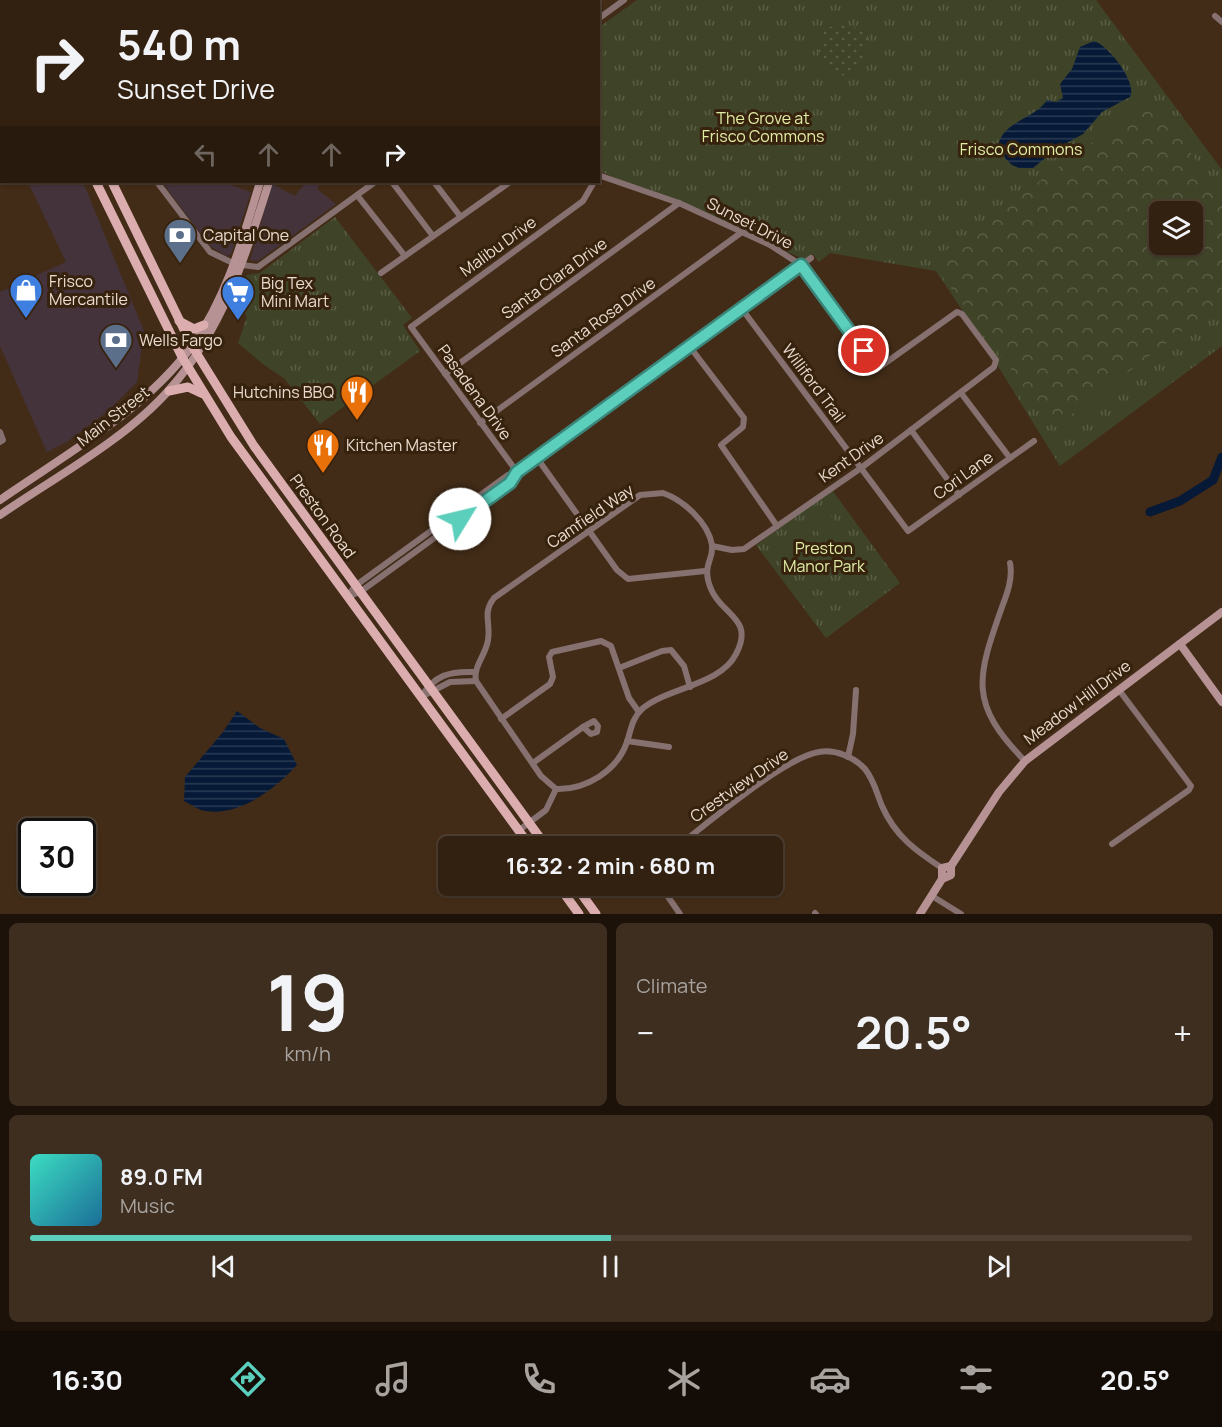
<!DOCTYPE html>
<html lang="en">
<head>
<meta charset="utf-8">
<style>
  :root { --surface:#322111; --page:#3d2e1f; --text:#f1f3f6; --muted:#a8a39f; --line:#4d3e31; --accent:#5bcebc }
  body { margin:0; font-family:Manrope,sans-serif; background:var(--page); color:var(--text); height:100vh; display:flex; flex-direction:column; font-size:22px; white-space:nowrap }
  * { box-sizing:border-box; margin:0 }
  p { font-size:20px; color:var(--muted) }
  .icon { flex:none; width:33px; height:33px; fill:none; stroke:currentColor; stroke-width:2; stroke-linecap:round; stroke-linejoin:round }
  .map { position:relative; height:914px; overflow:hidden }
  .drawer { display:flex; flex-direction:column; gap:9px; padding:9px; background:#1c1209; flex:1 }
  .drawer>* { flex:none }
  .guide { position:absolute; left:0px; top:0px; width:600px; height:183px; box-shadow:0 2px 4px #0004,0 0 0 2px var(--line); background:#322111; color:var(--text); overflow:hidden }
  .controls { position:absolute; left:1149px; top:201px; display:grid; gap:12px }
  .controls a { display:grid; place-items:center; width:54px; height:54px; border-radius:9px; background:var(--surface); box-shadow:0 2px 4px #0004,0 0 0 2px var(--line); font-size:30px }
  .speed { position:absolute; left:18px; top:818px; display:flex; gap:12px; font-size:30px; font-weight:700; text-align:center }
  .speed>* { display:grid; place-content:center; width:78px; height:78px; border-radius:50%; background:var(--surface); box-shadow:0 2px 4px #0004,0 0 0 2px var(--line); line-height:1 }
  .speed .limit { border:3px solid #111; border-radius:9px; background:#fff; color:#111 }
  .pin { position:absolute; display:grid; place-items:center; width:51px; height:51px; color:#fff; margin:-26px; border:3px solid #fff; border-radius:50%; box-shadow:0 2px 6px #0007 }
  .me { position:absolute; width:66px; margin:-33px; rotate:54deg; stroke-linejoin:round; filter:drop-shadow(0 0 4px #0008) }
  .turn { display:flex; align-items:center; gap:21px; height:126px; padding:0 18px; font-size:27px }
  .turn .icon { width:78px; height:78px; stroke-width:2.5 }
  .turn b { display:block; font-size:42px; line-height:51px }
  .lanes { display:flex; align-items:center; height:57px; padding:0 18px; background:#0003; justify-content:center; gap:30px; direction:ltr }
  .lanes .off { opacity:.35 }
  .big { font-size:45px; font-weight:700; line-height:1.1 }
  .drawer .card { flex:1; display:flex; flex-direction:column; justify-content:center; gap:9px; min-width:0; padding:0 21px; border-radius:9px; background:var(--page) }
  .drawer .dial { align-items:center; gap:0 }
  .dial b { font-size:78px; line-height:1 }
  .song { display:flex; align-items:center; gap:18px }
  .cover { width:72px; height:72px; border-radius:9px; background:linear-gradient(135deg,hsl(170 70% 55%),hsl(200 70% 35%)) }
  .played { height:6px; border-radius:3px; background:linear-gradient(90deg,var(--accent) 50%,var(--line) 50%) }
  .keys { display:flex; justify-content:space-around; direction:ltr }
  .heat { display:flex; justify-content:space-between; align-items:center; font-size:33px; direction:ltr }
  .drawer .tiles { flex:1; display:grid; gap:9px; grid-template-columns:1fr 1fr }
  .card:last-child { grid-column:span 2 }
  .trip { position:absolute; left:438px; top:836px; width:345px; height:60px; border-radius:9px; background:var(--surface); box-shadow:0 2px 4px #0004,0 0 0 2px var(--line); font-weight:700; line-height:60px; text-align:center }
  .dock { display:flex; height:96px; justify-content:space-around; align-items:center; background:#140d07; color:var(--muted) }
  .dock .icon { width:42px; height:42px }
  .dock .active { color:var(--accent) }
  .dock b { font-size:27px; color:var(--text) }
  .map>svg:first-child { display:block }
  .commercial { fill:#45333c }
  .grass { fill:url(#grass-tufts); fill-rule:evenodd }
  .forest { fill:url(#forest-crowns); fill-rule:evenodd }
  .garden { fill:url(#garden-dots) }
  .pitch { fill:#3f4428 }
  .water { fill:url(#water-rules) }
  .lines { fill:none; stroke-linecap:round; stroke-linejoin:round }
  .river { stroke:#061937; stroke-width:9 }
  .street { stroke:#867070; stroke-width:6 }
  .secondary { stroke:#b69294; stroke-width:8 }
  .primary { stroke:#dbadaf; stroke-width:9 }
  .route-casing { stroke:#3b867a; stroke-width:15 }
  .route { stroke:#5bcebc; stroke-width:10 }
  .labels { text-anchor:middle; stroke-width:6; stroke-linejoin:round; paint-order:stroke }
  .park-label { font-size:16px; fill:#e0eda5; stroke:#37220d }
  .street-label { font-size:16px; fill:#eadccf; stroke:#37220d }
  .poi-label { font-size:16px; fill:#eadccf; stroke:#37220d; text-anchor:start }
</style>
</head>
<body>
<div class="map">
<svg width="1222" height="914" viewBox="0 0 1222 914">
  <defs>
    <pattern id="grass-tufts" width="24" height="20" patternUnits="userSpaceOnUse" patternTransform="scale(1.5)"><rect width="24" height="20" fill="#3f4428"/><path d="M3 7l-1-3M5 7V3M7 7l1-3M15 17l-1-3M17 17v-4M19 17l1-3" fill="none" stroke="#5b5e46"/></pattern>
    <pattern id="forest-crowns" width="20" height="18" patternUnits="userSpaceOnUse" patternTransform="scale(1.5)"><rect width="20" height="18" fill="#3f4428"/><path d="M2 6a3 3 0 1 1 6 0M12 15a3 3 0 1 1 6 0" fill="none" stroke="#5b5e46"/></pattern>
    <pattern id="garden-dots" width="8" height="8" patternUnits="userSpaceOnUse" patternTransform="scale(1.5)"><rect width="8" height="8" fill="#3f4428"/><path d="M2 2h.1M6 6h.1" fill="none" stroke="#5b5e46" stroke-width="1.8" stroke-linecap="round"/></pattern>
    <pattern id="water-rules" width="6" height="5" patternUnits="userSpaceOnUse" patternTransform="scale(1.5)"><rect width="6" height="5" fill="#061937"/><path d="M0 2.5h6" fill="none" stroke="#2a3a53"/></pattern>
  </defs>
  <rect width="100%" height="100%" fill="#422c17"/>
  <g class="commercial">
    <path d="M31,0H194L192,2Z"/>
    <path d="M1,45L2,135L0,136V46Z"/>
    <path d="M28,182H83L144,331L137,382L107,412L67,442L47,452L0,346V292L66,262Z"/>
    <path d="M162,182H222L251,192L231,254L226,256L210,246Z"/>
    <path d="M303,182H322L317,189L336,204L258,261L250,260L272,184L295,196L305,183Z"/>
  </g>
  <g class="grass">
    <path d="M637,0H1096L1222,170V346L1060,466L978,334L936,271L830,253L819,262L813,254L804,259L599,171L598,28ZM1160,212H1192V244H1160Z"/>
    <path d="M335,217L412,318L403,325L420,351L320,424L285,379L264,365L238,343L247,317L234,298L247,275L260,273Z"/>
    <path d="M832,490L900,583L826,638L756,545Z"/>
  </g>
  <path class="forest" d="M1153,98L1222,198V301L1054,428L931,261ZM1160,212H1192V244H1160Z"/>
  <path class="garden" d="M842,24L857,28L867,35C867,57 863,71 840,76C814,68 815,49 826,28Z"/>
  <path class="pitch" d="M831,516L839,526L822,538L815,528Z"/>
  <g class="water">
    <path d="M1094,41C1108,45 1138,83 1130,97L1102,112L1083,134L1056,149L1033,168H1019L1012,165L1005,158L999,142C1007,120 1034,119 1047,100L1056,102L1063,98L1060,84L1072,69L1080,47Z"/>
    <path d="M237,711L260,728L284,739L297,765C275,789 237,819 201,810C195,808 189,803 184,801L185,777L223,732Z"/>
  </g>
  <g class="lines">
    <path class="river" d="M1150,512L1180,501L1213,480L1222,457"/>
    <g class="street">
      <path d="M429,0L435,2"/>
      <path d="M551,2L553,0"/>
      <path d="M1215,16L1222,22"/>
      <path d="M598,19L624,0"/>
      <path d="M598,175L679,203L770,245L801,265L877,369L957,312L962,314L996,360L994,367L861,468L744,549L732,550L712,546"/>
      <path d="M157,182L210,252L235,264L258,267L375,182"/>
      <path d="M392,182L433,236"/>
      <path d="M434,182L460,216"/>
      <path d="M357,195L405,256"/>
      <path d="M381,273L510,182"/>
      <path d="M742,309L908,531L1034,441"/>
      <path d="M690,347L744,418L743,427L721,445L777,526"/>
      <path d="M445,374L679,203"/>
      <path d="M961,393L1010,458"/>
      <path d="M480,423L742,232"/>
      <path d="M911,430L959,495"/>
      <path d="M0,432L3,440L0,442"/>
      <path d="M537,458L617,570L628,579L705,571"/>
      <path d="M517,472L411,327L583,201L594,182"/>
      <path d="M663,493C683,500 708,522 712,545C714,560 701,565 711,589C721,615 755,618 736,654C721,685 666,688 642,709C632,718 631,730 627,742C617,771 586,790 556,789L541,776L476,681C473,666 486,655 488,640C491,623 482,613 494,598L640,495Z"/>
      <path d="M1010,563C1013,578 1007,594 1002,607C977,678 968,703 1025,761"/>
      <path d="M347,597L360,592L510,483L517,472L811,258"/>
      <path d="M347,597L355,586L508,475L516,473"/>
      <path d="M619,668L662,651L671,650L684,666L690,687"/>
      <path d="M421,697C435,675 449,671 474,672"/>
      <path d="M421,697L450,682L476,681"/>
      <path d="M501,719L550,684L553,677L549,657L552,652L601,641L611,646L629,698L639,712"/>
      <path d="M594,721L598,726L597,732L591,734L583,727Z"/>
      <path d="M627,741L669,747"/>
      <path d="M848,757L853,734L856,690"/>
      <path d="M533,763L583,727"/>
      <path d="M518,831L546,810L556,789"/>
      <path d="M1112,844L1189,790L1191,786L1119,690"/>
      <path d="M678,846C708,823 785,757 819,752C835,749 854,757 865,769C874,780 877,794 882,806C895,836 916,851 942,868"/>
      <path d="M664,885V891L680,914"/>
      <path d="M932,896L961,914"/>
      <path d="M815,913L816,914"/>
    </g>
    <g class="secondary">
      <path d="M207,2L209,0"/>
      <path d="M316,2L317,0"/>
      <path d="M326,2L327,0"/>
      <path d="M0,150L2,149"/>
      <path d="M0,162L2,161"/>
      <path d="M0,500C66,454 143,412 192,346C227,297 243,238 260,182"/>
      <path d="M0,515C54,478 126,439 169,390C222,331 246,256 269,182"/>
      <path d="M1180,644L1222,702"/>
      <path d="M951,866L999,792L1025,761L1222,612"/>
      <path d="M920,914L942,879L951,875V866L942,868V879"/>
    </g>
    <g class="primary">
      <path d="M7,0L8,2"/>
      <path d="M23,0L24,2"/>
      <path d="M96,182L182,357L231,437L530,846"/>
      <path d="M112,182L192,346L254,446L546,846"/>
      <path d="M179,321L194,329L204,325"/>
      <path d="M169,391L188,387L203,394"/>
      <path d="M558,885L579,914"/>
      <path d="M575,885L596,914"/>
    </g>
  </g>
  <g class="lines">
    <defs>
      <path id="route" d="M460,519L510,483L517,472L801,265L864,351"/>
    </defs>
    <use href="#route" class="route-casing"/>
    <use href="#route" class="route"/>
  </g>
  <defs>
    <symbol id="bank-pin" viewBox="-11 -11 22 30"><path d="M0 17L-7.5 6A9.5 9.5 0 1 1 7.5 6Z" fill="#5c6f8a" stroke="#37220d"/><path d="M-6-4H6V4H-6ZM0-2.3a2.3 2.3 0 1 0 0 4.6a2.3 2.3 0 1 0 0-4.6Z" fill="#fff"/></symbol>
    <symbol id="shop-pin" viewBox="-11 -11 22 30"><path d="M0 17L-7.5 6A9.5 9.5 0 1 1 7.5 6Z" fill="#3f7fe0" stroke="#37220d"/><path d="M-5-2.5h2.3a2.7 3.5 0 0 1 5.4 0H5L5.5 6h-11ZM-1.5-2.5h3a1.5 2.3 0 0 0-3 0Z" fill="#fff"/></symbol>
    <symbol id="supermarket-pin" viewBox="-11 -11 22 30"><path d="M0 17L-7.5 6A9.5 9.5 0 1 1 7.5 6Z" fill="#3f7fe0" stroke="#37220d"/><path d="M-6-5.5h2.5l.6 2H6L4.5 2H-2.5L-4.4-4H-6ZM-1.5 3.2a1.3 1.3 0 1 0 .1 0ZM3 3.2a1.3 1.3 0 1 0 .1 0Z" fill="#fff"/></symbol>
    <symbol id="restaurant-pin" viewBox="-11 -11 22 30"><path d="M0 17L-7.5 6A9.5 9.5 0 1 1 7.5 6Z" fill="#e8710a" stroke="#37220d"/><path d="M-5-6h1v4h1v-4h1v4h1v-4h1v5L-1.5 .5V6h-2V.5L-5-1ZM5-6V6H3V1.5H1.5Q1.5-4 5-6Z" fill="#fff"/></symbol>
  </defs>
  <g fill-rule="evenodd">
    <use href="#bank-pin" x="161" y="216" width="38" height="52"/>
    <use href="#shop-pin" x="7" y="271" width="38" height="52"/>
    <use href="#supermarket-pin" x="219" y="273" width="38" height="52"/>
    <use href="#bank-pin" x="97" y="321" width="38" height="52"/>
    <use href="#restaurant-pin" x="338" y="373" width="38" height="52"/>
    <use href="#restaurant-pin" x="304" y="426" width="38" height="52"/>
  </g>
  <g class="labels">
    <g class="park-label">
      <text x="763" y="124">The Grove at<tspan x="763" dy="18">Frisco Commons</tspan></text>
      <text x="1021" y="155">Frisco Commons</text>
      <text x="824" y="554">Preston<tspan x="824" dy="18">Manor Park</tspan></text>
    </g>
    <g class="street-label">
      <text transform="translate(750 223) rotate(27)" y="6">Sunset Drive</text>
      <text transform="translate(498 246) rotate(-36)" y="6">Malibu Drive</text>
      <text transform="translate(554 278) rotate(-36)" y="6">Santa Clara Drive</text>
      <text transform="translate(603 317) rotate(-36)" y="6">Santa Rosa Drive</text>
      <text transform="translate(814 383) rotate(53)" y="6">Williford Trail</text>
      <text transform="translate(475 392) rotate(54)" y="6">Pasadena Drive</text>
      <text transform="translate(113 416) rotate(-38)" y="6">Main Street</text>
      <text transform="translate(851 457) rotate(-35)" y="6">Kent Drive</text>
      <text transform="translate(963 475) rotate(-36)" y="6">Cori Lane</text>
      <text transform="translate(323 516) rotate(54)" y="6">Preston Road</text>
      <text transform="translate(590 516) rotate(-34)" y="6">Camfield Way</text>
      <text transform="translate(1077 702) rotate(-37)" y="6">Meadow Hill Drive</text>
      <text transform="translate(739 785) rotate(-35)" y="6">Crestview Drive</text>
    </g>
    <g class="poi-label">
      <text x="203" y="241">Capital One</text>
      <text x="49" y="287">Frisco<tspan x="49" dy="18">Mercantile</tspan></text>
      <text x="261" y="289">Big Tex<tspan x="261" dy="18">Mini Mart</tspan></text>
      <text x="139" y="346">Wells Fargo</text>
      <text x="334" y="398" text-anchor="end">Hutchins BBQ</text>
      <text x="346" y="451">Kitchen Master</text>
    </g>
  </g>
</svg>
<div class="controls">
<a><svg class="icon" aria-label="layers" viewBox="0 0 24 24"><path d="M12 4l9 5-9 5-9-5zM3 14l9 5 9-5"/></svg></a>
</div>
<div class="speed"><div class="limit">30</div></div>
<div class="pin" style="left:864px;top:351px;background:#d93025"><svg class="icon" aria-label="arrive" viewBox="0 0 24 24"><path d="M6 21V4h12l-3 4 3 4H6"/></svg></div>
<svg class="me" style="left:460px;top:519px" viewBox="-20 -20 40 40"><circle r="19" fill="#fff"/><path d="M0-13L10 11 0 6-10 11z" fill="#5bcebc"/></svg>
<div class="trip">16:32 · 2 min · 680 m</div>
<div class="guide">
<div class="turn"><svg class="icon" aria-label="right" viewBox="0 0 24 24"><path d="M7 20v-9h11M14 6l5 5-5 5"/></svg><div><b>540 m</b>Sunset Drive</div></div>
<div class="lanes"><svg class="icon off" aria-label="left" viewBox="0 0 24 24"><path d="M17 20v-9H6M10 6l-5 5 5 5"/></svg><svg class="icon off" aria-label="ahead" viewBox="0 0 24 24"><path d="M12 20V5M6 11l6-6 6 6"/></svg><svg class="icon off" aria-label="ahead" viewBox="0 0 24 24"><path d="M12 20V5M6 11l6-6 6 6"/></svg><svg class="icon" aria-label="right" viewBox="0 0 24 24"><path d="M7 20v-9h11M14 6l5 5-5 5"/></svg></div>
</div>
</div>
<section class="drawer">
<div class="tiles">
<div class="card dial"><b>19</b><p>km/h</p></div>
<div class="card"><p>Climate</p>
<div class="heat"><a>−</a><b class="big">20.5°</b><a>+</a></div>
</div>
<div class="card">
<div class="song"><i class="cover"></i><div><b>89.0 FM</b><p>Music</p></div></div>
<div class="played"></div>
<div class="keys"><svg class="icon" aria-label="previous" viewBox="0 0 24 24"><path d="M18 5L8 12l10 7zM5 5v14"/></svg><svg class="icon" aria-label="pause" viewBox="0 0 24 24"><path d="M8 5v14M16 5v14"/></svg><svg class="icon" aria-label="next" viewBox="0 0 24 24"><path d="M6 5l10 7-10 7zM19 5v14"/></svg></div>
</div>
</div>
</section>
<nav class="dock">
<b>16:30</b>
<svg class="icon active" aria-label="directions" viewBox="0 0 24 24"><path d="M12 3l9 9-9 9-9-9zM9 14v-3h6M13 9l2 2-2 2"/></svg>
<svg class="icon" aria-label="music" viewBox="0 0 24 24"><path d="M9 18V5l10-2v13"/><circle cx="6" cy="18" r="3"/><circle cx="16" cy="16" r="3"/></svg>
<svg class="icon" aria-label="phone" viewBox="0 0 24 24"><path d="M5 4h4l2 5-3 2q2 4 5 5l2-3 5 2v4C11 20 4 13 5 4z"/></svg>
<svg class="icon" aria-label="climate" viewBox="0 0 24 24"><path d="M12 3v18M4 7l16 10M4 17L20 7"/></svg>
<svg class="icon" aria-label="car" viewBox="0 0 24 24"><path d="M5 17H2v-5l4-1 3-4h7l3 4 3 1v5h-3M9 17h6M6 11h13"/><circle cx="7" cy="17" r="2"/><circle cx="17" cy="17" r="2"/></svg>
<svg class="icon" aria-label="filters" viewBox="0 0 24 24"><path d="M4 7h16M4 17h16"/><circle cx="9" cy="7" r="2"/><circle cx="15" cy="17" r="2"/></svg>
<b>20.5°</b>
</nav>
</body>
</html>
